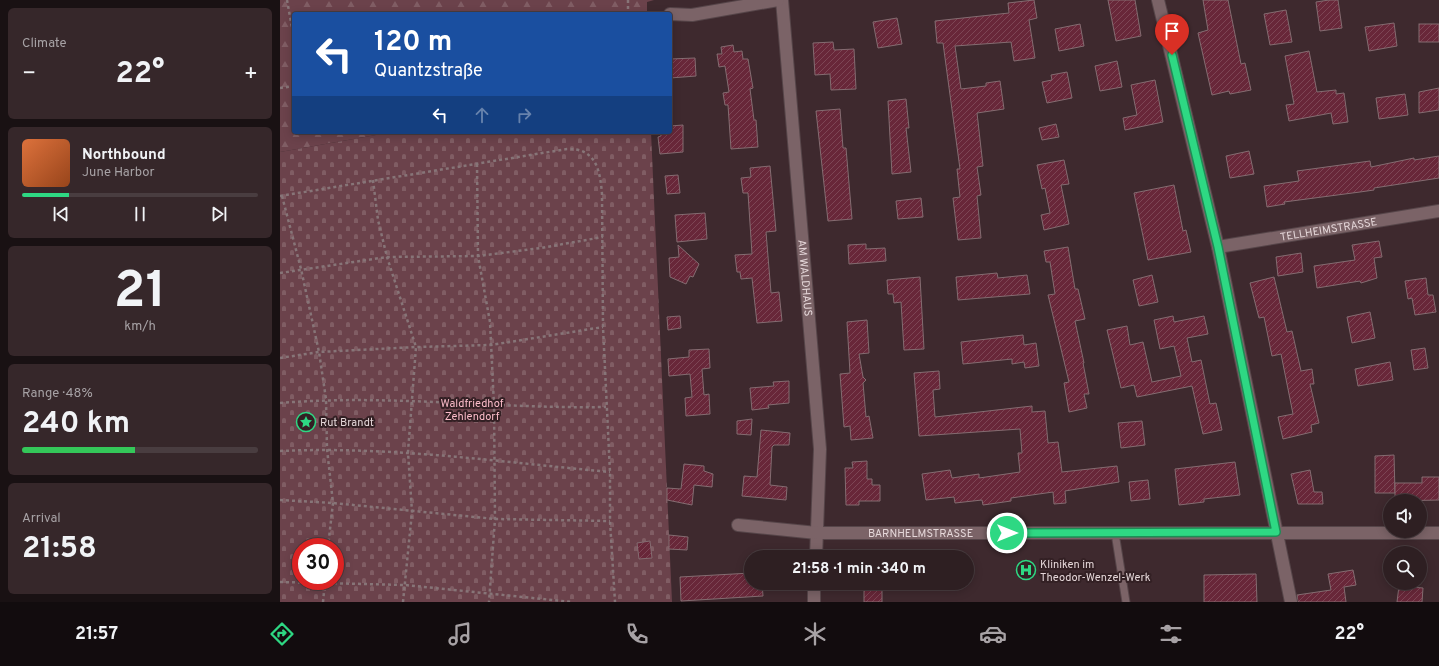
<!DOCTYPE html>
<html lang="en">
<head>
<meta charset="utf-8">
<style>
  :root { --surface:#2e1f22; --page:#36272a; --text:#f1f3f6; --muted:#a7a2a5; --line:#493d40; --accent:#2ed883 }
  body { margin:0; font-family:Overpass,sans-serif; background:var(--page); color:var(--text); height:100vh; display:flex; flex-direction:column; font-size:15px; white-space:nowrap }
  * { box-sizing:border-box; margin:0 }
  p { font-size:13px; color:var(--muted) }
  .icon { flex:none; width:22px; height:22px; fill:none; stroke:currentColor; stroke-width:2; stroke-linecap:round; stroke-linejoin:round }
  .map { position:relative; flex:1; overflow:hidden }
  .side { display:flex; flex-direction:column; gap:8px; padding:8px; background:#191113; width:280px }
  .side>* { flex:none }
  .banner { position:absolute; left:12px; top:12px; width:380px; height:122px; border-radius:4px; box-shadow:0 2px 10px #0003,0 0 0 1px var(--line); background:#1a4fa0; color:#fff; overflow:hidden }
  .fabs { position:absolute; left:1103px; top:494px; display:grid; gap:8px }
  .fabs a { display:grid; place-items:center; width:44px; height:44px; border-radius:50%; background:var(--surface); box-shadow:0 2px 10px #0003,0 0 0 1px var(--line); font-size:20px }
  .speed { position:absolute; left:12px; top:538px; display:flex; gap:8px; font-size:20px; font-weight:700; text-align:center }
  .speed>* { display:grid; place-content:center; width:52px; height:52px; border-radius:50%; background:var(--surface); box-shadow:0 2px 10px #0003,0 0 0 1px var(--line); line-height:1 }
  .speed .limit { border:6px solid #d22; background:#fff; color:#111 }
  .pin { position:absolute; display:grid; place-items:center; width:34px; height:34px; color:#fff; margin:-41px -17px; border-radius:50% 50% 50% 0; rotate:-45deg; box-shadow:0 0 4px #0007 }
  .pin .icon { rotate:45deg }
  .me { position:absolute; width:44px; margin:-22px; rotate:90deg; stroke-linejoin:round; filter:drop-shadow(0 0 3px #0008) }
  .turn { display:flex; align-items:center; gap:14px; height:84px; padding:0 16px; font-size:18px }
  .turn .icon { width:52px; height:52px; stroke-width:2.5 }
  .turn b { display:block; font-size:28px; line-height:34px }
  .lanes { display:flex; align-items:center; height:38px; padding:0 16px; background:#0003; justify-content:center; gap:20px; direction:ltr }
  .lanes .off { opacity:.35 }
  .big { font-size:30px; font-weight:700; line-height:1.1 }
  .side .widget { flex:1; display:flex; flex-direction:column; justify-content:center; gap:6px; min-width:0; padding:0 14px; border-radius:6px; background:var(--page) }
  .side .dial { align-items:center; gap:0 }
  .dial b { font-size:52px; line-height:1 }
  .song { display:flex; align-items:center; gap:12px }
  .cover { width:48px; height:48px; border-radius:6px; background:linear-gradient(135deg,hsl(20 70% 55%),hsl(20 70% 35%)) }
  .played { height:4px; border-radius:2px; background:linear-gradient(90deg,var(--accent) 20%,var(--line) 20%) }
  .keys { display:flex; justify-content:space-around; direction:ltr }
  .heat { display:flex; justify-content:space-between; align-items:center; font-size:22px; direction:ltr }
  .charge { height:6px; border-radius:3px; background:linear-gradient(90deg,#34c759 48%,var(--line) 0) }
  .trip { position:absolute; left:464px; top:550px; width:230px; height:40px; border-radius:20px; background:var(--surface); box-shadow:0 2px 10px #0003,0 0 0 1px var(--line); font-weight:700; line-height:40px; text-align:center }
  .tabs { display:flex; height:64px; justify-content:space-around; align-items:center; background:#120c0e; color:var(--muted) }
  .tabs .icon { width:28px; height:28px }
  .tabs .current { color:var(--accent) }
  .tabs b { font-size:18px; color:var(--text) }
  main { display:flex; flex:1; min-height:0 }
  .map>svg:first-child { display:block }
  .forest { fill:url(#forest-firs) }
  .cemetery { fill:url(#cemetery-stones); fill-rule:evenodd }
  .building { fill:url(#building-hatch); stroke:#846c71 }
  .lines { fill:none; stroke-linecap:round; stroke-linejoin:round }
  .lane-casing { stroke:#564549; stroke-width:9 }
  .street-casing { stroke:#564549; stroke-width:14 }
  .path { stroke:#877578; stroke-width:2.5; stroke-dasharray:3 3; stroke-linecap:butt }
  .lane { stroke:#7b6367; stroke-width:7 }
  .street { stroke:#7b6367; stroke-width:12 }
  .route-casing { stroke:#1e8c55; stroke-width:10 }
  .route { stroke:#2ed883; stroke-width:7 }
  .labels { text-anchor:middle; stroke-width:4; stroke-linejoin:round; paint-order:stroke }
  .street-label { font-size:11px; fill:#e5d7d9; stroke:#332024 }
  .park-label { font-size:11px; fill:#fbbcc9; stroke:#332024 }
  .poi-label { font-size:11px; fill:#e5d7d9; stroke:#332024; text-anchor:start }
</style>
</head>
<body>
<main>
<section class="side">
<div class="widget"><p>Climate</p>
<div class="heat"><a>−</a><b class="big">22°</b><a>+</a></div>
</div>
<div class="widget">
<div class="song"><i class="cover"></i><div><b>Northbound</b><p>June Harbor</p></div></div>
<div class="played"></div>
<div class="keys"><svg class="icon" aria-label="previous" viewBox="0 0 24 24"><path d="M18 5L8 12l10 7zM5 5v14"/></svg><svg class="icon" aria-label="pause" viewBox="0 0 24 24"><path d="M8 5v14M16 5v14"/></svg><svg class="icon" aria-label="next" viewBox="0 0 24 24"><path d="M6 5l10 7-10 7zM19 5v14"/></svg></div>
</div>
<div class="widget dial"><b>21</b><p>km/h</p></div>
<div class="widget"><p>Range · 48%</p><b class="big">240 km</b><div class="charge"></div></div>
<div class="widget"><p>Arrival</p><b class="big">21:58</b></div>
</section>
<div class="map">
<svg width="1159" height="602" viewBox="0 0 1159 602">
  <defs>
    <pattern id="forest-firs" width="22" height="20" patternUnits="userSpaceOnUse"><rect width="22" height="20" fill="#6b424b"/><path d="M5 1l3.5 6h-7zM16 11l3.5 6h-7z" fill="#805d64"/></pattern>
    <pattern id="cemetery-stones" width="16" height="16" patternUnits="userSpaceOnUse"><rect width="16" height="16" fill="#6b424b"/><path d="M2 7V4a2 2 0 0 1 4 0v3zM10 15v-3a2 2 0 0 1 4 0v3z" fill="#805d64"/></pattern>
    <pattern id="building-hatch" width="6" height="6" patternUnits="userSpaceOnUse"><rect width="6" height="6" fill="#682739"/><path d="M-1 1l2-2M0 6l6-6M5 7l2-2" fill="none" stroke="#7d4655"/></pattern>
  </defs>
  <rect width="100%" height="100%" fill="#3e292e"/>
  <path class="forest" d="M0,0H374L367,2V14H14V132H113L0,152Z"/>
  <path class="cemetery" d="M113,132H371L392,602H0V152ZM21,547H55V581H21Z"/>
  <g class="building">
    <path d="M754,0L757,18L749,20L755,58L734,61L731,42L675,46L681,89L706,86V83L720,81L724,109L697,113L703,166L697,167L701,195L697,196L701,238L678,240L673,198L680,197L677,169H680L663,43H657L655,21L729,13L728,3Z"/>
    <path d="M828,0H855L861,36L836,41Z"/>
    <path d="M923,0H948L961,64L965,63L971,90L950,94L949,91L932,95L918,33L928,30Z"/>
    <path d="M1049,0H1058L1062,28L1040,31L1036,2Z"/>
    <path d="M1006,10L1012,42L990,45L984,14Z"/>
    <path d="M617,18L622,44L598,48L593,22Z"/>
    <path d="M1114,23L1117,46L1089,51L1085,27Z"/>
    <path d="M800,24L804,46L779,51L775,29Z"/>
    <rect x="1139" y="24" width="20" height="18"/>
    <path d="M553,42L554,50L574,49L576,89L551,90L550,74L535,75L533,43Z"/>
    <path d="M453,45L454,52L462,51L463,59H468L473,88L470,89L474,120H476L478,147L451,149L448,105H445L443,93L449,92L445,66L439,67L437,54H442L441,47Z"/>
    <path d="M1029,51L1037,92L1056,90V94L1064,93L1068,122L1053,124L1051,113L1009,121L1006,105L1014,104L1005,56Z"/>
    <path d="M415,58L416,76L390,78V59Z"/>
    <path d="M837,61L842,87L820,91L815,66Z"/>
    <path d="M787,72L792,98L767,103L762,82L772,80L771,75Z"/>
    <path d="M875,80L883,122L845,130L843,118L857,115L851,85Z"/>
    <path d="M1159,88V110L1139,113V92Z"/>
    <path d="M1125,94L1128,115L1099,119L1096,98Z"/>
    <path d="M626,99L629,128H626L631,172L612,174L608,101Z"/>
    <path d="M560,109L563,148H566L572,219L548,221L536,111Z"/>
    <path d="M776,124L779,137L762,140L759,128Z"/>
    <path d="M403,125V152L380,154L378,137L381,136V132H390V126Z"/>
    <path d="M969,151L974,174L950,178L946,156Z"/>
    <path d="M1159,156V178L1094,188V190L1080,192L1004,202L1005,204L987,207L984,186L1019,181L1017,171L1090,161L1091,167L1134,158V160Z"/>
    <path d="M784,160L789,184L781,185L789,224L764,230L761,215L770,213L765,188L762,189L757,165Z"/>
    <path d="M490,166L496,231L486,232L491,293L499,292L502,321L477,323L472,278L461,279L460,272H457L455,255L472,254L468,193H463L461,178L471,177L470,168Z"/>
    <path d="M398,175L400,193L387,194L385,176Z"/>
    <path d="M894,185L903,231L906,230L911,252L868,260L854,193Z"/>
    <path d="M641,198L643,217L618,219L616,201Z"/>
    <path d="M425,213L427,239L397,242L395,215Z"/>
    <path d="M1099,241L1102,257L1094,258L1097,278L1081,283L1080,281L1037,288L1034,266L1075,260L1072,245Z"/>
    <path d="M586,244V249L605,248L606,261L569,264L568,245Z"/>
    <path d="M398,245L419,264L413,277L410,276L406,284L390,277L389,258L399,257Z"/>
    <path d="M788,247L795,289H798L805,319L795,321L804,363H803L809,394H804L807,408L789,412L784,383L789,382L768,295L775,294L770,262H766L764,251Z"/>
    <path d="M1021,253L1023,272L998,276L996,257Z"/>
    <path d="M717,273L718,278L747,275L750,294L678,300L676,277Z"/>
    <path d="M872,275L878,302L859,306L853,280Z"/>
    <path d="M640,277L644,349L624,350L621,302L614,303L613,294H608L607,280Z"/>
    <path d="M994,277L1007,332L1012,331L1021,371L1032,369L1034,384H1030L1039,423L1031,425L1032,432L1003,439L998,417L1013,414L1001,354L992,356L984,317L979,318L970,283Z"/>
    <path d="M1146,278L1148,295H1153L1156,312L1135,315L1132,298L1128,299L1125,281Z"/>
    <path d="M1090,312L1095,338L1072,343L1067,317Z"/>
    <path d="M400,316L401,328L388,330L387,317Z"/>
    <path d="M893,316L894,322L924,316L928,334L907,338L912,362L921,360L930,404L936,403L942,430L923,434L912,386L857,397L854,385L841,388L827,330L847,326L850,345L863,342L872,382L901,376L894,346L880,349L874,320Z"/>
    <path d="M587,320L589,353L579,354L583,377L586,380L583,383L586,417L589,416L593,438L571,440L570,426L564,427L560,374L570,373L567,322Z"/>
    <path d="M743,335L744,345L756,343L759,366L745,368L744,362L732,364V359L683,364L681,342Z"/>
    <path d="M1145,348L1148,368L1134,370L1131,350Z"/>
    <path d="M429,349L430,368L422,369L424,395L429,394L430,414L406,416L405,398L412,397L410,374L389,376L388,359L409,357V350Z"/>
    <path d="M1110,362L1113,380L1078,386L1075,369Z"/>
    <path d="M659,371L660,389L653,390L655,417L752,406V412L765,411L768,443L778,442L782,472L837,466L839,482L785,491L786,503L774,504L773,492L731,498V501L703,505L702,500L675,503L674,497L646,500L642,474L670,470L672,478L699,474V478L740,472L738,453H742L740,429L639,436L634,373Z"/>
    <path d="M509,381V403L488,405L489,408L472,410L470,388L494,386L493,382Z"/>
    <path d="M472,419L471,435L457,434V421Z"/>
    <path d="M862,421L865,445L841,448L838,423Z"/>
    <path d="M481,430L510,433L509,445H494L492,447L490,485L507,487L506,500L462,496L464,476L477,477Z"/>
    <path d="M1114,455L1115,493H1095V456Z"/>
    <path d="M587,461V479H592V485H600V501H579V505H566L565,468H573L572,462Z"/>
    <path d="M955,462L960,495L924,499V502L899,505L895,469Z"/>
    <path d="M404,464L424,466V471L433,474L432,487L414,485L412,505L387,500V488L401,489Z"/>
    <path d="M1030,470L1034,492H1042L1043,504H1018L1011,474Z"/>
    <path d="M1142,477H1159V500L1115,501V483H1142Z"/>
    <path d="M868,480L870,499L851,501L849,482Z"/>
    <path d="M389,535L408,537L407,550L389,549Z"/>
    <path d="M370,541L372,558L359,559L357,543Z"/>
    <path d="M1073,570L1076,585L1064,587L1066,602H1018L1017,595L1051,590L1048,574Z"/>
    <path d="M471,573V583H482L483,596L401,601L400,577Z"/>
    <path d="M976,574L977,602H924V575Z"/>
    <path d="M602,583V602H584V584Z"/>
    <path d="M1119,586L1143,588L1142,602H1117Z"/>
  </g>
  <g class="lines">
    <defs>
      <path id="lane" d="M835,533L846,602"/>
      <g id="street">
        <path id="s1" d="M502,0L540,449L536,557"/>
        <path d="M878,0L938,247L1011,602"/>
        <path d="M390,14L412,15L498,0"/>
        <path id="s2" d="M938,247L1159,211"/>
        <path id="s3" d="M458,525L537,533H1159"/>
        <path d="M534,583V602"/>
      </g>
    </defs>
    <use href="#lane" class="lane-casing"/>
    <use href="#street" class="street-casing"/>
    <g class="path">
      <path d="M7,0L14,39"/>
      <path d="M348,0V14"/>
      <path d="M0,88L14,86"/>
      <path d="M197,164L198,256L210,322L214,405L215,519L209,602"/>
      <path d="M93,180L98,220L107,257L136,347L128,452L132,512L123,602"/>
      <path d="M0,196L287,149C316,148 320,170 322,194L323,327L330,472V521L335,602"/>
      <path d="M2,196L21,269L39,352L46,399L47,449L53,503L48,547"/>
      <path d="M0,273L107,257L198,256L261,248L323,237"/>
      <path d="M0,358L39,352L136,347L211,345L323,327"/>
      <path d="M0,403C109,394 217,409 326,407"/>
      <path d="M0,451C111,446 220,462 330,472"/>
      <path d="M0,500L53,503L215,519L330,521"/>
      <path d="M0,582L125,585L292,602"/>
      <path d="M43,602L45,581"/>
    </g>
    <use href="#lane" class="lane"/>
    <use href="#street" class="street"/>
  </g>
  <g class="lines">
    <defs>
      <path id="route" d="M727,533L996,532L938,247L892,55"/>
    </defs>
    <use href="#route" class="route-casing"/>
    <use href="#route" class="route"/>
  </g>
  <defs>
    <symbol id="sight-ring" viewBox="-11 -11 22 22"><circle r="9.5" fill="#332024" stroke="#2ed883" stroke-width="1.5"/><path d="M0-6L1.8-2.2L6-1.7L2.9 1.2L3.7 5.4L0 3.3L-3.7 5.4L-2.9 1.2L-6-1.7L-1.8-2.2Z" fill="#2ed883"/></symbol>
    <symbol id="hospital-ring" viewBox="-11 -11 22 22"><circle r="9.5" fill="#332024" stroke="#2ed883" stroke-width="1.5"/><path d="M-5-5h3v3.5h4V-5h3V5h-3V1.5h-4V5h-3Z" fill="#2ed883"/></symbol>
  </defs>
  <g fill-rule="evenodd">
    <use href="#sight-ring" x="15" y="411" width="22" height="22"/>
    <use href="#hospital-ring" x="735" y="559" width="22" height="22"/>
  </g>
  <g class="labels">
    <g class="street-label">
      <text dy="4" stroke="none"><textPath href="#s2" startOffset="112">TELLHEIMSTRASSE</textPath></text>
      <text dy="4" stroke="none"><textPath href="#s1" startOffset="279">AM WALDHAUS</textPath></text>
      <text dy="4" stroke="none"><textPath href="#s3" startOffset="183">BARNHELMSTRASSE</textPath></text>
    </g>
    <g class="park-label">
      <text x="192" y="407">Waldfriedhof<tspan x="192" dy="13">Zehlendorf</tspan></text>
    </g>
    <g class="poi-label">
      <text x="40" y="426">Rut Brandt</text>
      <text x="760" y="568">Kliniken im<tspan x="760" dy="13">Theodor-Wenzel-Werk</tspan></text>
    </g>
  </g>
</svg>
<div class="fabs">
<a><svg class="icon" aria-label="sound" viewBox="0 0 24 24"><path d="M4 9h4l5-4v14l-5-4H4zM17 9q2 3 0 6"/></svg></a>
<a><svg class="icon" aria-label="search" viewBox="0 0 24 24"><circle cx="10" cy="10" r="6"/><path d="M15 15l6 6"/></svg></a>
</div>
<div class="speed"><div class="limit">30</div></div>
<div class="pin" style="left:892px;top:55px;background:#d93025"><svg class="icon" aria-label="arrive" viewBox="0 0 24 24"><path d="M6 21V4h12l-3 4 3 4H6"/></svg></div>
<svg class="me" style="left:727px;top:533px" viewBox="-20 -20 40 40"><circle r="17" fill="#2ed883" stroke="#fff" stroke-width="3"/><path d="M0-11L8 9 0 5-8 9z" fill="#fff"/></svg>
<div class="trip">21:58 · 1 min · 340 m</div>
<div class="banner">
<div class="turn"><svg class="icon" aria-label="left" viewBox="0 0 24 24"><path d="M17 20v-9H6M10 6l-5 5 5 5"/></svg><div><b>120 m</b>Quantzstraße</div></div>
<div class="lanes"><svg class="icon" aria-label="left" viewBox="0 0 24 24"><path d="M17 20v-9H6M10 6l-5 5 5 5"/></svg><svg class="icon off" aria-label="ahead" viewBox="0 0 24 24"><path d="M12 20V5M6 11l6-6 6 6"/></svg><svg class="icon off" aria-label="right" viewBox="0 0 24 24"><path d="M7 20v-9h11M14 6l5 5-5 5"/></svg></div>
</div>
</div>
</main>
<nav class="tabs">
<b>21:57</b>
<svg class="icon current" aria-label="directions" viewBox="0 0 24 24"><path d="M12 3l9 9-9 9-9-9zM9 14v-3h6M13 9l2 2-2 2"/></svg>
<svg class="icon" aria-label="music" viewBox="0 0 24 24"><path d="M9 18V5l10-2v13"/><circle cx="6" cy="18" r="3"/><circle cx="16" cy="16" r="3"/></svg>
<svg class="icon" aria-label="phone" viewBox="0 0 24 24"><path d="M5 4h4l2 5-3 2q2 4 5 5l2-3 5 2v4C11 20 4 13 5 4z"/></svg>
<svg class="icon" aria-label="climate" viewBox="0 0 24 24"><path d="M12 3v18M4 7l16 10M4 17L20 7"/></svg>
<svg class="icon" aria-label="car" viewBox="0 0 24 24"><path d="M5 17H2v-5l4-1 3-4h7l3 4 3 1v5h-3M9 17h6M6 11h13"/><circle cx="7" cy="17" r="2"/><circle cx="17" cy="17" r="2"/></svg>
<svg class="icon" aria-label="filters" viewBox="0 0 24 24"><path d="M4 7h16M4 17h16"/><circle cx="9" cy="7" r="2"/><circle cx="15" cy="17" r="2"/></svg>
<b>22°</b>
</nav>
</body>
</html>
